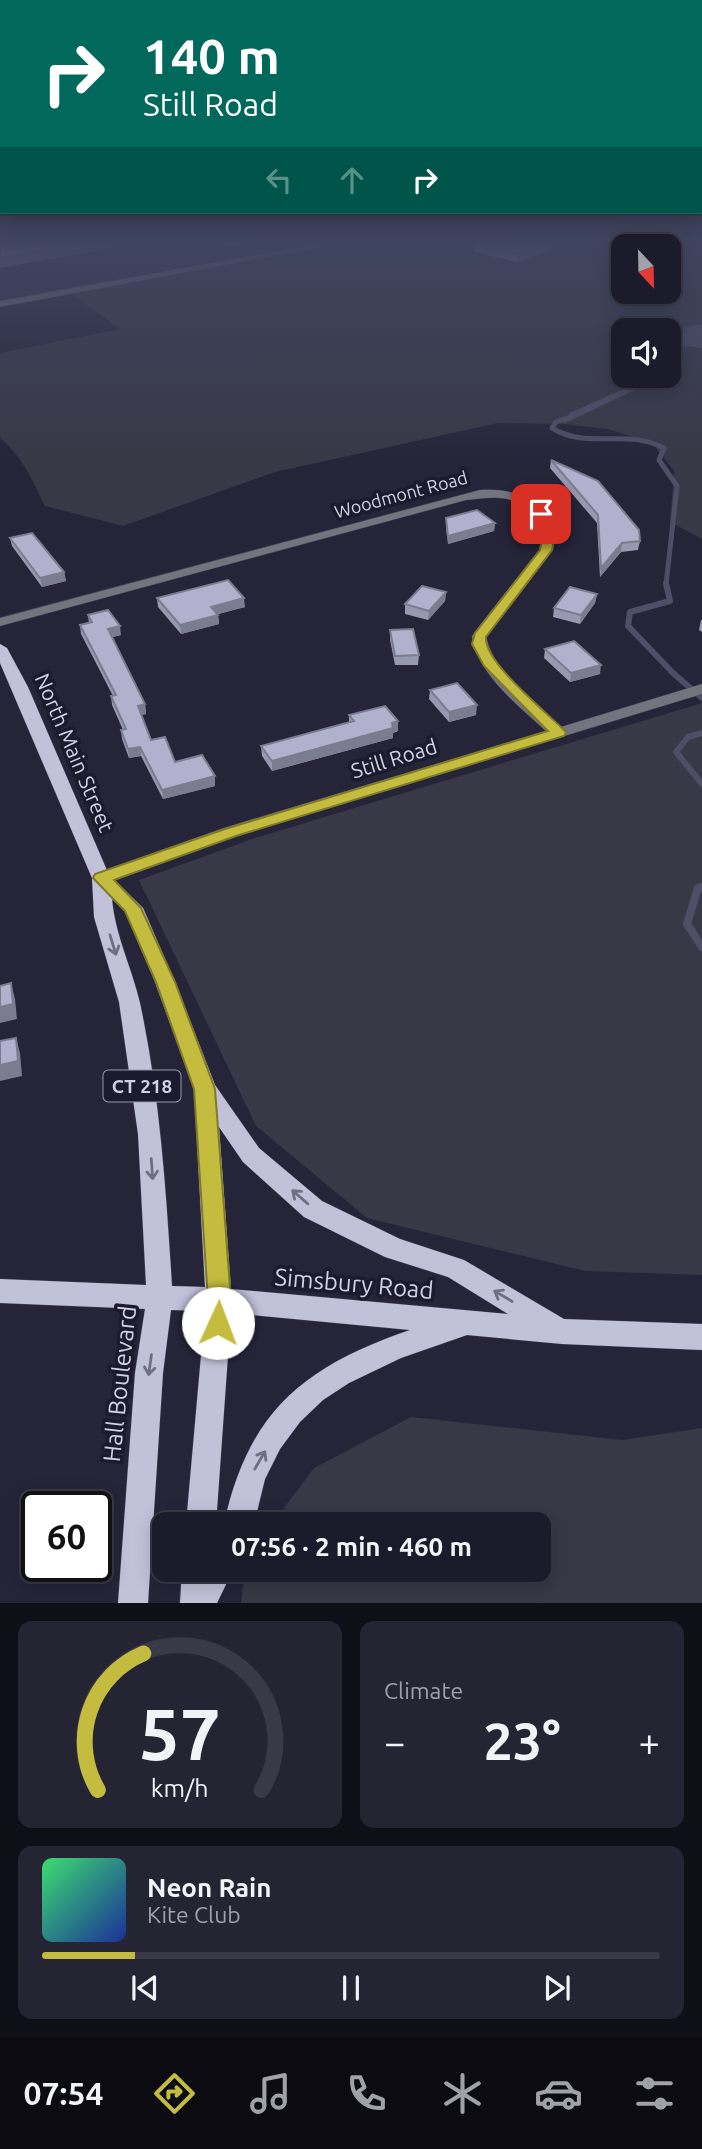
<!DOCTYPE html>
<html lang="en">
<head>
<meta charset="utf-8">
<style>
  :root { --surface:#1c1b2b; --page:#252433; --text:#f1f3f6; --muted:#a0a1a9; --line:#3a3947; --accent:#c4bc3e }
  body { margin:0; font-family:Ubuntu,sans-serif; background:var(--page); color:var(--text); height:100vh; display:flex; flex-direction:column; font-size:26px; white-space:nowrap }
  * { box-sizing:border-box; margin:0 }
  p { font-size:23px; color:var(--muted) }
  .icon { flex:none; width:38px; height:38px; fill:none; stroke:currentColor; stroke-width:2; stroke-linecap:round; stroke-linejoin:round }
  .map { position:relative; height:1603px; overflow:hidden }
  .panel { display:flex; flex-direction:column; gap:18px; padding:18px; background:#0f0f18; flex:1 }
  .panel>* { flex:none }
  .top-card { position:absolute; left:0px; top:0px; width:704px; height:214px; box-shadow:0 4px 18px #0003,0 0 0 2px var(--line); background:#00695c; color:#fff; overflow:hidden }
  .needle { width:46px; rotate:158deg }
  .fabs { position:absolute; left:611px; top:234px; display:grid; gap:14px }
  .fabs a { display:grid; place-items:center; width:70px; height:70px; border-radius:14px; background:var(--surface); box-shadow:0 4px 18px #0003,0 0 0 2px var(--line); font-size:35px }
  .speed { position:absolute; left:21px; top:1491px; display:flex; gap:14px; font-size:35px; font-weight:700; text-align:center }
  .speed>* { display:grid; place-content:center; width:91px; height:91px; border-radius:50%; background:var(--surface); box-shadow:0 4px 18px #0003,0 0 0 2px var(--line); line-height:1 }
  .speed .limit { border:4px solid #111; border-radius:10px; background:#fff; color:#111 }
  .pin { position:absolute; display:grid; place-items:center; width:60px; height:60px; color:#fff; margin:-30px; border-radius:14px; box-shadow:0 4px 10px #0006 }
  .me { position:absolute; width:77px; margin:-38px; rotate:2deg; stroke-linejoin:round; filter:drop-shadow(0 0 5px #0008) }
  .turn { display:flex; align-items:center; gap:24px; height:147px; padding:0 28px; font-size:32px }
  .turn .icon { width:91px; height:91px; stroke-width:2.5 }
  .turn b { display:block; font-size:49px; line-height:60px }
  .lanes { display:flex; align-items:center; height:66px; padding:0 28px; background:#0003; justify-content:center; gap:35px; direction:ltr }
  .lanes .off { opacity:.35 }
  .big { font-size:52px; font-weight:700; line-height:1.1 }
  .panel .card { flex:1; display:flex; flex-direction:column; justify-content:center; gap:10px; min-width:0; padding:0 24px; border-radius:14px; background:var(--page) }
  .panel .dial { align-items:center; gap:0 }
  .dial svg { height:182px; overflow:visible; fill:none; stroke:var(--line); stroke-width:7; stroke-linecap:round; text-anchor:middle }
  .dial text { fill:var(--text); stroke:none }
  .song { display:flex; align-items:center; gap:21px }
  .cover { width:84px; height:84px; border-radius:10px; background:linear-gradient(135deg,hsl(140 70% 55%),hsl(230 70% 35%)) }
  .played { height:7px; border-radius:4px; background:linear-gradient(90deg,var(--accent) 15%,var(--line) 15%) }
  .keys { display:flex; justify-content:space-around; direction:ltr }
  .heat { display:flex; justify-content:space-between; align-items:center; font-size:38px; direction:ltr }
  .panel .tiles { flex:1; display:grid; gap:18px; grid-template-columns:1fr 1fr }
  .card:last-child { grid-column:span 2 }
  .trip { position:absolute; left:152px; top:1512px; width:399px; height:70px; border-radius:14px; background:var(--surface); box-shadow:0 4px 18px #0003,0 0 0 2px var(--line); font-weight:700; line-height:70px; text-align:center }
  .tabs { display:flex; height:112px; justify-content:space-around; align-items:center; background:#0b0b11; color:var(--muted) }
  .tabs .icon { width:49px; height:49px }
  .tabs .selected { color:var(--accent) }
  .tabs b { font-size:32px; color:var(--text) }
  .map>svg:first-child { display:block }
  .built { fill:#2e2c48 }
  .green { fill:#383846; fill-rule:evenodd }
  .water { fill:#4f4e67 }
  .lines { fill:none; stroke-linecap:round; stroke-linejoin:round }
  .stream-far2 { stroke:#4f4e67; stroke-width:5 }
  .stream-far1 { stroke:#4f4e67; stroke-width:6 }
  .stream { stroke:#4f4e67; stroke-width:8 }
  .minor-casing { stroke:#414054; stroke-width:1 }
  .major-casing { stroke:#414054; stroke-width:1 }
  .minor { fill:#74747f; fill-rule:evenodd }
  .major { fill:#c2c1da; fill-rule:evenodd }
  .wall { fill:#9898b0 }
  .shaded-wall { fill:#7c7c90 }
  .building { fill:#b1b1cd; stroke:#7c7c90; stroke-width:2 }
  .oneway { stroke:#6e6e84 }
  .route { fill:#c4bc3e; stroke:#7f7a28; stroke-width:2 }
  .labels { text-anchor:middle; stroke-width:7; stroke-linejoin:round; paint-order:stroke }
  .far-street-label { font-size:18px; fill:#d1d1df; stroke:#1b1a2f }
  .shield { fill:#1b1a2f; stroke:#9a9aaa; stroke-width:2 }
  .shield-label { font-size:19px; font-weight:bold; fill:#d1d1df }
  .street-label { font-size:21px; fill:#d1d1df; stroke:#1b1a2f }
  .near-street-label { font-size:24px; fill:#d1d1df; stroke:#1b1a2f }
</style>
</head>
<body>
<div class="map">
<svg width="702" height="1603" viewBox="0 0 702 1603">
  <rect width="100%" height="100%" fill="#252439"/>
  <path class="built" d="M0,242H321L0,300Z"/>
  <g class="green">
    <path d="M352,242H702V539L670,522L674,471L652,443L608,429L563,424L498,423L275,472L123,526L45,506C33,481 22,456 0,438V353L120,329L69,292ZM623,247H668V292H623ZM623,331H668V376H623Z"/>
    <path d="M702,703V1275L585,1271L367,1218L256,1126L139,880L255,838Z"/>
    <path d="M411,1417L622,1440L702,1428V1603H241L245,1570H539V1524H272L314,1468Z"/>
  </g>
  <g class="water">
    <path d="M702,324V348L687,346L669,351L668,331H666Z"/>
    <path d="M652,376H664L563,424L570,413Z"/>
  </g>
  <g class="lines">
    <path class="stream-far2" d="M576,415L556,422L552,428C588,450 627,428 664,448L659,460L677,486L666,585"/>
    <g class="stream-far1">
      <path d="M666,583L670,601L630,612L628,626L674,674L702,698"/>
      <path d="M702,733L688,737L676,752L702,784"/>
    </g>
    <path class="stream" d="M702,887L698,888L687,924L702,947"/>
    <defs>
      <g id="minor">
        <path d="M329,242H347L0,307V301Z"/>
        <path d="M480,490C517,488 537,499 556,530L553,550L486,636C493,673 534,702 561,727L702,684V694L236,836L108,882H94L92,878L94,874L224,828L546,731C519,706 478,675 472,636L539,550L544,530C522,495 504,495 466,500L0,626V618Z"/>
      </g>
      <g id="major">
        <path d="M0,644L7,648L28,687L109,875L143,908L175,982L215,1085L259,1148L322,1201L400,1239L464,1260L564,1319L702,1324V1350L562,1344L467,1335L401,1358L349,1383L323,1400L300,1422L280,1449L265,1479L254,1524H224C248,1411 305,1366 410,1330L231,1313L216,1524H186L205,1311L171,1310L163,1373L148,1603H118L135,1373L145,1309L0,1303V1279L146,1285L138,1134L119,1002L94,917L92,878L0,663ZM112,899L125,911L155,982L194,1089L205,1287L172,1286C166,1191 160,1096 140,1003C132,968 115,935 112,899ZM219,1127L243,1162L304,1217L385,1257L448,1277L508,1314L231,1289Z"/>
        <path d="M182,1570H233L217,1603H180Z"/>
      </g>
    </defs>
    <use href="#minor" class="minor-casing"/>
    <use href="#major" class="major-casing"/>
    <use href="#minor" class="minor"/>
    <use href="#major" class="major"/>
  </g>
  <g class="wall">
    <path d="M195,242H239V245Z"/>
    <path d="M474,242H554V248L517,262L474,252Z"/>
    <path d="M551,460L640,541L638,550L621,552L600,577L597,523L550,468Z"/>
    <path d="M446,518L495,523L494,531L448,544L446,527Z"/>
    <path d="M10,538L64,572L66,581L42,587L12,546Z"/>
    <path d="M446,592L445,601L428,620L405,614V604Z"/>
    <path d="M597,594L595,603L580,624L553,617L554,608Z"/>
    <path d="M157,598L245,607L218,614L219,624L181,634L158,607Z"/>
    <path d="M88,615L121,635L112,637L145,704L146,714L141,715L151,740L175,762L215,776V786L163,799L141,756L129,758L122,739L121,730H123L112,705L111,696H113L81,634L80,625L89,623Z"/>
    <path d="M701,620H702V632L699,630Z"/>
    <path d="M390,630L419,655L418,665H395L390,640Z"/>
    <path d="M545,649L600,674L570,682L544,658Z"/>
    <path d="M430,690L476,715L449,722L429,699Z"/>
    <path d="M349,715L398,721V731L393,733V738L272,771L262,756L261,746L349,723Z"/>
  </g>
  <g class="shaded-wall">
    <path d="M91,242H116V247L0,268V258Z"/>
    <path d="M547,242H554V248L517,262L518,253Z"/>
    <path d="M495,523L494,531L448,544V536Z"/>
    <path d="M622,543L621,552L600,577L601,568Z"/>
    <path d="M64,572L66,581L42,587L40,578Z"/>
    <path d="M446,592L445,601L428,620L429,611Z"/>
    <path d="M597,594L595,603L580,624L581,615Z"/>
    <path d="M244,598L245,607L211,616V607Z"/>
    <path d="M218,615L219,624L181,634L180,625Z"/>
    <path d="M120,626L121,635L109,638L108,629Z"/>
    <path d="M601,665L600,674L570,682L571,673Z"/>
    <path d="M145,704L146,714L139,715L138,706Z"/>
    <path d="M477,705L476,715L449,722V712Z"/>
    <path d="M398,721V731L393,733V738L272,771V761Z"/>
    <path d="M140,747L141,756L129,758L128,749Z"/>
    <path d="M215,776V786L163,799L162,790Z"/>
    <path d="M11,983L15,999L17,1019L0,1023V1007Z"/>
    <path d="M16,1038L20,1053L22,1076L0,1081V1065Z"/>
  </g>
  <g class="building">
    <path d="M0,242H91L0,258Z"/>
    <path d="M476,242H547L518,253L474,243Z"/>
    <path d="M551,460L598,481L639,530L640,541L622,543L601,568L598,515Z"/>
    <path d="M477,510L495,523L448,536L446,518Z"/>
    <path d="M32,533L64,572L40,578L10,538Z"/>
    <path d="M228,580L244,598L211,607L218,615L180,625L157,598Z"/>
    <path d="M422,586L446,592L429,611L405,604Z"/>
    <path d="M570,587L597,594L581,615L554,608Z"/>
    <path d="M108,610L120,626L108,629L145,704L138,706L151,740L165,737L175,762L202,755L215,776L162,790L140,747L128,749L121,730L126,729L111,696L116,695L80,625L92,622L88,615Z"/>
    <path d="M413,629L419,655L395,656L390,630Z"/>
    <path d="M574,641L601,665L571,673L545,649Z"/>
    <path d="M457,683L477,705L449,712L430,690Z"/>
    <path d="M385,706L398,721L392,723L393,728L272,761L261,746L354,721L349,715Z"/>
    <path d="M11,983L13,1004L0,1007V986Z"/>
    <path d="M16,1038L18,1061L0,1065V1041Z"/>
  </g>
  <defs><path id="oneway-shaft" d="M-6 0H5M1.5-3L5.5 0L1.5 3" fill="none" stroke-width="1.6" stroke-linecap="round" stroke-linejoin="round" transform="scale(1.75)"/></defs>
  <g class="oneway">
    <use href="#oneway-shaft" transform="translate(113 945) rotate(73)"/>
    <use href="#oneway-shaft" transform="translate(152 1169) rotate(86)"/>
    <use href="#oneway-shaft" transform="translate(300 1197) rotate(-139)"/>
    <use href="#oneway-shaft" transform="translate(503 1296) rotate(-149)"/>
    <use href="#oneway-shaft" transform="translate(150 1365) rotate(98)"/>
    <use href="#oneway-shaft" transform="translate(260 1460) rotate(-60)"/>
  </g>
  <linearGradient id="sky" x2="0" y2="1"><stop stop-color="#14141f"/><stop offset="0.52" stop-color="#40455f"/><stop offset="1" stop-color="#40455f" stop-opacity="0"/></linearGradient>
  <rect width="702" height="466" fill="url(#sky)"/>
  <path class="route" d="M541,510L545,511L556,530L552,550L486,637C483,661 546,712 564,730L566,733L564,736L236,836L114,880L141,908L175,982L215,1089L231,1300L230,1323L226,1331L218,1334L209,1331L206,1323L208,1300L194,1089L156,982L125,911L93,878L95,874L225,829L548,731L484,666L472,644L475,633L540,550L544,530L536,514Z"/>
  <g class="labels">
    <g class="far-street-label">
      <text transform="translate(401 495) rotate(-15)" y="6">Woodmont Road</text>
    </g>
    <rect class="shield" x="103.5" y="1070.5" width="77" height="31" rx="5"/>
    <g class="shield-label">
      <text x="142" y="1093">CT 218</text>
    </g>
    <g class="street-label">
      <text transform="translate(74 753) rotate(67)" y="7">North Main Street</text>
      <text transform="translate(394 759) rotate(-17)" y="7">Still Road</text>
    </g>
    <g class="near-street-label">
      <text transform="translate(354 1284) rotate(5)" y="8">Simsbury Road</text>
      <text transform="translate(120 1384) rotate(-84)" y="8">Hall Boulevard</text>
    </g>
  </g>
</svg>
<div class="fabs">
<a><svg class="needle" viewBox="-14 -14 28 28"><path d="M0-13l5 13h-10z" fill="#e53935"/><path d="M0 13l5-13h-10z" fill="#a0a1a9"/></svg></a>
<a><svg class="icon" aria-label="sound" viewBox="0 0 24 24"><path d="M4 9h4l5-4v14l-5-4H4zM17 9q2 3 0 6"/></svg></a>
</div>
<div class="speed"><div class="limit">60</div></div>
<div class="pin" style="left:541px;top:514px;background:#d93025"><svg class="icon" aria-label="arrive" viewBox="0 0 24 24"><path d="M6 21V4h12l-3 4 3 4H6"/></svg></div>
<svg class="me" style="left:218px;top:1323px" viewBox="-20 -20 40 40"><circle r="19" fill="#fff"/><path d="M0-13L10 11 0 6-10 11z" fill="#c4bc3e"/></svg>
<div class="trip">07:56 · 2 min · 460 m</div>
<div class="top-card">
<div class="turn"><svg class="icon" aria-label="right" viewBox="0 0 24 24"><path d="M7 20v-9h11M14 6l5 5-5 5"/></svg><div><b>140 m</b>Still Road</div></div>
<div class="lanes"><svg class="icon off" aria-label="left" viewBox="0 0 24 24"><path d="M17 20v-9H6M10 6l-5 5 5 5"/></svg><svg class="icon off" aria-label="ahead" viewBox="0 0 24 24"><path d="M12 20V5M6 11l6-6 6 6"/></svg><svg class="icon" aria-label="right" viewBox="0 0 24 24"><path d="M7 20v-9h11M14 6l5 5-5 5"/></svg></div>
</div>
</div>
<section class="panel">
<div class="tiles">
<div class="card dial"><svg viewBox="0 0 100 80">
<path d="M14 69A42 42 0 1 1 86 69"/>
<path d="M14 69A42 42 0 0 1 34 9" stroke="#c4bc3e"/>
<text x="50" y="56" font-size="32" font-weight="700">57</text>
<text x="50" y="72" font-size="11">km/h</text>
</svg></div>
<div class="card"><p>Climate</p>
<div class="heat"><a>−</a><b class="big">23°</b><a>+</a></div>
</div>
<div class="card">
<div class="song"><i class="cover"></i><div><b>Neon Rain</b><p>Kite Club</p></div></div>
<div class="played"></div>
<div class="keys"><svg class="icon" aria-label="previous" viewBox="0 0 24 24"><path d="M18 5L8 12l10 7zM5 5v14"/></svg><svg class="icon" aria-label="pause" viewBox="0 0 24 24"><path d="M8 5v14M16 5v14"/></svg><svg class="icon" aria-label="next" viewBox="0 0 24 24"><path d="M6 5l10 7-10 7zM19 5v14"/></svg></div>
</div>
</div>
</section>
<nav class="tabs">
<b>07:54</b>
<svg class="icon selected" aria-label="directions" viewBox="0 0 24 24"><path d="M12 3l9 9-9 9-9-9zM9 14v-3h6M13 9l2 2-2 2"/></svg>
<svg class="icon" aria-label="music" viewBox="0 0 24 24"><path d="M9 18V5l10-2v13"/><circle cx="6" cy="18" r="3"/><circle cx="16" cy="16" r="3"/></svg>
<svg class="icon" aria-label="phone" viewBox="0 0 24 24"><path d="M5 4h4l2 5-3 2q2 4 5 5l2-3 5 2v4C11 20 4 13 5 4z"/></svg>
<svg class="icon" aria-label="climate" viewBox="0 0 24 24"><path d="M12 3v18M4 7l16 10M4 17L20 7"/></svg>
<svg class="icon" aria-label="car" viewBox="0 0 24 24"><path d="M5 17H2v-5l4-1 3-4h7l3 4 3 1v5h-3M9 17h6M6 11h13"/><circle cx="7" cy="17" r="2"/><circle cx="17" cy="17" r="2"/></svg>
<svg class="icon" aria-label="filters" viewBox="0 0 24 24"><path d="M4 7h16M4 17h16"/><circle cx="9" cy="7" r="2"/><circle cx="15" cy="17" r="2"/></svg>
</nav>
</body>
</html>
